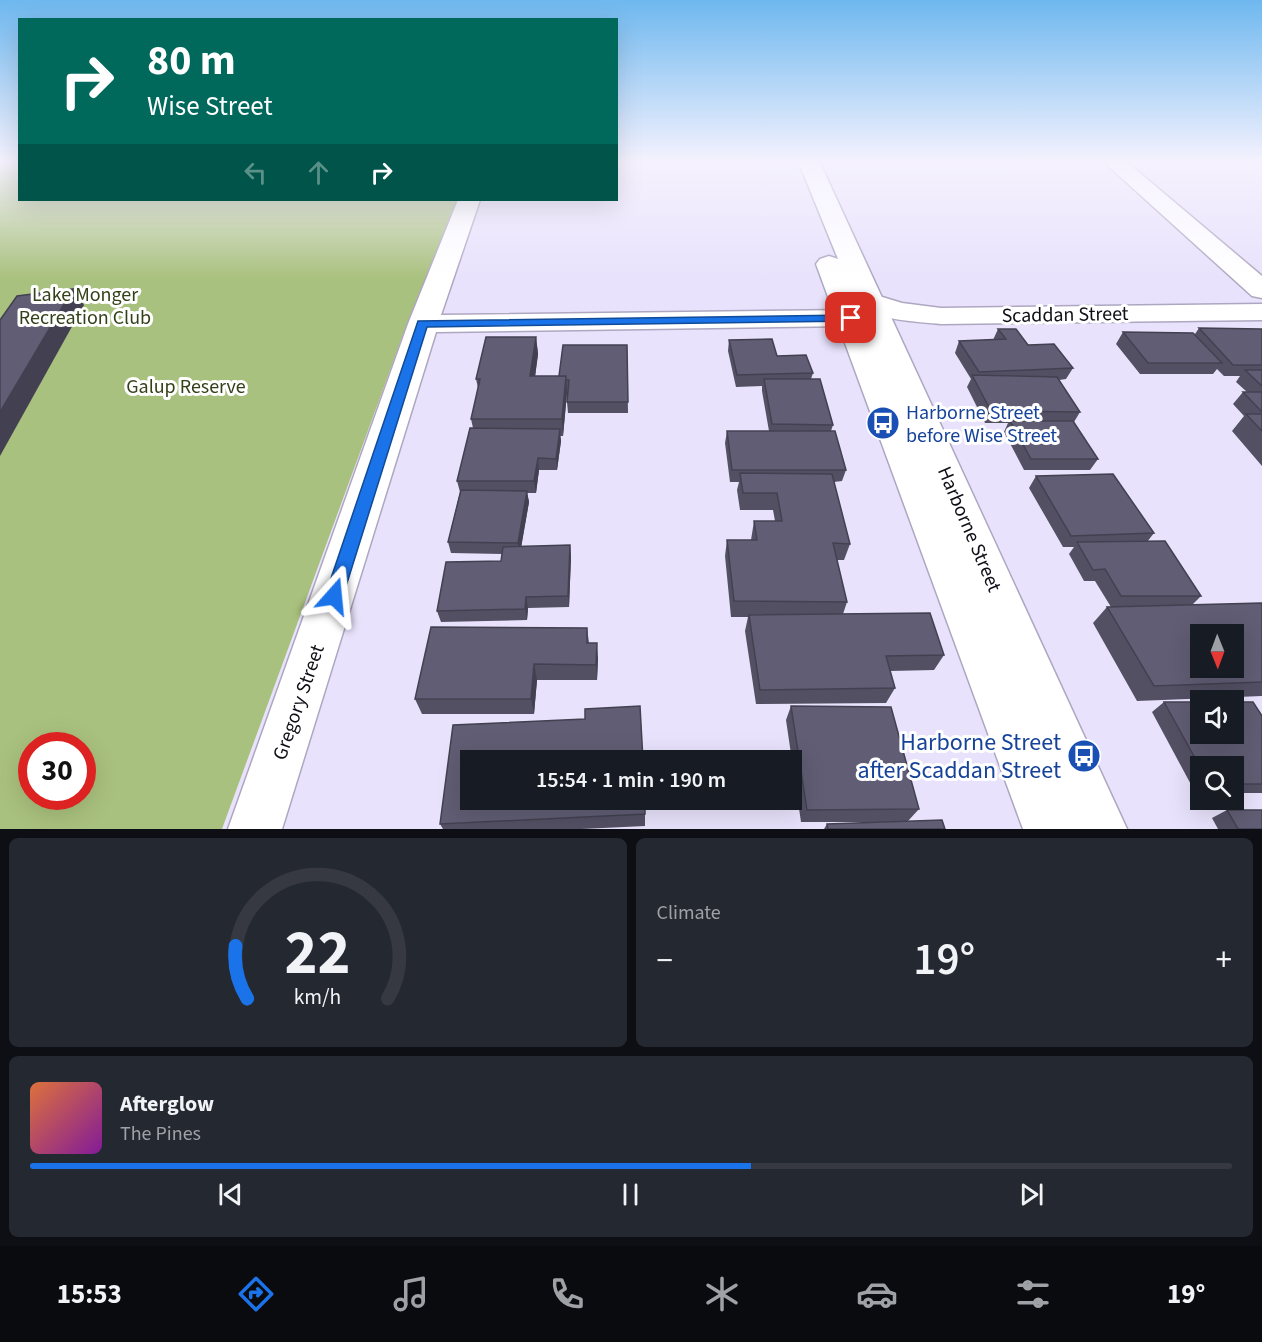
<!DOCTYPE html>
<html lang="en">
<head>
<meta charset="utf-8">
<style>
  :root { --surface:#171b24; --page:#242831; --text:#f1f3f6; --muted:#9ea1a6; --line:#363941; --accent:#1a73e8 }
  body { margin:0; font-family:"Source Sans 3",sans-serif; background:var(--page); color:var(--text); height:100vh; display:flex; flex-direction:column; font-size:22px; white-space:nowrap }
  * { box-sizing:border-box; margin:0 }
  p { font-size:20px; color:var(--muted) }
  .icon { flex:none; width:33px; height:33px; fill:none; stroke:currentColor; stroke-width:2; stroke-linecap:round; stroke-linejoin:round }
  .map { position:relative; height:829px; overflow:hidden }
  .details { display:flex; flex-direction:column; gap:9px; padding:9px; background:#0d0f14; flex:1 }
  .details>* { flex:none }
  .hud { position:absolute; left:18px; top:18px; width:600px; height:183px; border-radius:0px; box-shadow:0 6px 24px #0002; background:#00695c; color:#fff; overflow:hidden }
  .needle { width:39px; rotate:179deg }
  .controls { position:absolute; left:1190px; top:624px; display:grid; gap:12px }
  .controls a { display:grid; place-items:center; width:54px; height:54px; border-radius:0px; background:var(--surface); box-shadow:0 6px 24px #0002; font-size:30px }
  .speed { position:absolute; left:18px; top:732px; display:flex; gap:12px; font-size:30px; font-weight:700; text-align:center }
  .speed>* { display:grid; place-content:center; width:78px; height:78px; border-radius:50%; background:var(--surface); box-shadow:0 6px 24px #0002; line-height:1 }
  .speed .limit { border:9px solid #d22; background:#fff; color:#111 }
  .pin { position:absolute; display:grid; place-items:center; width:51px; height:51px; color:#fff; margin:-26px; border-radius:12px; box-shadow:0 3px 9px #0006 }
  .me { position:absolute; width:66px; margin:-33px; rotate:18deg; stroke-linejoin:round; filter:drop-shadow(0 0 4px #0008) }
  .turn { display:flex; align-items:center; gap:21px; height:126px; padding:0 30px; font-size:27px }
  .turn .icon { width:78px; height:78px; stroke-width:2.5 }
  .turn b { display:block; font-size:42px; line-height:51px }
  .lanes { display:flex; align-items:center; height:57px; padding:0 30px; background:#0003; justify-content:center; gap:30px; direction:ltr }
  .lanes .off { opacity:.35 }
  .big { font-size:45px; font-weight:600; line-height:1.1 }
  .details .tile { flex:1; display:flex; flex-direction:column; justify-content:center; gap:9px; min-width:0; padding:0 21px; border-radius:9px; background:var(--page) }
  .details .dial { align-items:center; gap:0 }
  .dial svg { height:156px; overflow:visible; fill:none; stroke:var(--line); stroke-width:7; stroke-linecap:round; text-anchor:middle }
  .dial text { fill:var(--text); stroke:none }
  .song { display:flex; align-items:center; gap:18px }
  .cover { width:72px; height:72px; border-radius:9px; background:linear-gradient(135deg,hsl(20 70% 55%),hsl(290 70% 35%)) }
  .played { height:6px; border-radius:3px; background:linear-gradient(90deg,var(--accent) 60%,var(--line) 60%) }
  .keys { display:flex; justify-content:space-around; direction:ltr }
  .heat { display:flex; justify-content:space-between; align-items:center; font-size:33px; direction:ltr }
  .details .tiles { flex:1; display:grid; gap:9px; grid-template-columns:1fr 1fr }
  .tile:last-child { grid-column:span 2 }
  .trip { position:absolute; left:460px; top:750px; width:342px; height:60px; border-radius:0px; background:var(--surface); box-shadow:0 6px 24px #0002; font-weight:600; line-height:60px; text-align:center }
  .tab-bar { display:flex; height:96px; justify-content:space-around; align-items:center; background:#090b0e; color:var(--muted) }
  .tab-bar .icon { width:42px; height:42px }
  .tab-bar .current { color:var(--accent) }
  .tab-bar b { font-size:27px; color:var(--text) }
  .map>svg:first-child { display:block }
  .green { fill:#a9c17e; fill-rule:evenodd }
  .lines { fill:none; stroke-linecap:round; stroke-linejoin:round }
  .minor-casing { stroke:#aea7c0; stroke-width:3 }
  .major-casing { stroke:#aea7c0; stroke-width:3 }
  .minor { fill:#fff; fill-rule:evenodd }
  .major { fill:#fff; fill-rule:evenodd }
  .wall { fill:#535064 }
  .shaded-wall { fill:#434151 }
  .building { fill:#605d74; stroke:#434151; stroke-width:1.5; fill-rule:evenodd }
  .route { fill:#1a73e8; stroke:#114b97; stroke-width:1.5 }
  .labels { text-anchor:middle; stroke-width:6; stroke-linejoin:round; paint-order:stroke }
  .park-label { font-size:20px; fill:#334119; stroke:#fff }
  .street-label { font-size:20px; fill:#100e16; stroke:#fff }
  .transit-label { font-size:20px; fill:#164399; stroke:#fff; text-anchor:start }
  .near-transit-label { font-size:24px; fill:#164399; stroke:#fff; text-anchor:end }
</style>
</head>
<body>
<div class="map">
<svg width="1262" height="829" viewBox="0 0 1262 829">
  <rect width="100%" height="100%" fill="#e8e2fc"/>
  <path class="green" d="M0,163H19L20,200H458L407,324L222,829H0ZM32,746H82V796H32Z"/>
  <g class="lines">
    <defs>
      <g id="minor">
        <path d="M1105,163H1128L1262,276V298L1252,296Z"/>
        <path d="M458,200H480L441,315L851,310L861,312L865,318L861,324L851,326L436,332L282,829H228L408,324Z"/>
        <path d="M869,293L902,303L941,308L1262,304V320L941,324C919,322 868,320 855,301L859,295Z"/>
      </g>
      <path id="major" d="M799,163H820L1127,829H1023L816,264L820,259L829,256L838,259Z"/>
    </defs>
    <use href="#minor" class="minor-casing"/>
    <use href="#major" class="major-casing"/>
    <use href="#minor" class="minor"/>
    <use href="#major" class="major"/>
  </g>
  <g class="wall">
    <path d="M1199,328L1262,329V466L1232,431L1244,416L1233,404L1243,392H1247L1236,382L1240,376H1224L1217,369L1213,374H1140L1116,344L1123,332L1195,334Z"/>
    <path d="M998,329L1073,368L1066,379L1059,380L1080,412L1074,422L1098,459L1090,470H1024L1004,432L1008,423H985L967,387L971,379L955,353L959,341L993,340Z"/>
    <path d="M536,337L538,354L535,376H559L627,345L628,413H568L567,402V392L563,436H560L561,441L557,470H539L536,493H527L529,502L521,547L570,545L571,557L569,607L528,608L527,620L441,622L437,611L501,561L502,554L451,553L448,542L460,492L457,481L473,428L471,419L478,388L476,379Z"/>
    <path d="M729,340L777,356L813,373L811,379L833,425L831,431L846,470L842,481L834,482L850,544L844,560H837L847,602L843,614L944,655L934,670L890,671L895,688L886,703L756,704L745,631L748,617H731L725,556L727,540H751L754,521H775L773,510H740L737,490L739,482H730L725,443L727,431H769L762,391V386L736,387L728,351Z"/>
    <path d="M1036,476L1154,533L1147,542L1201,596L1192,605L1262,603V696L1137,701L1093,623L1107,607H1111L1095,581H1084L1069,554L1074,547H1063L1029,488Z"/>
    <path d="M587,628L589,643L598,658L597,680H537L534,714H422L415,699Z"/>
    <path d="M1164,702L1262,716V793H1233V766H1200V792H1195L1152,712Z"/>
    <path d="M791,706L919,809L908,821L945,829H824L827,824L905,822H801L786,720Z"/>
    <path d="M1227,810L1262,829H1218L1212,818Z"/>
    <path d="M645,814V826L582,829H443L440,824Z"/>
  </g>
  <g class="shaded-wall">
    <path d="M73,289L84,305L0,456V412Z"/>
    <path d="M536,337L538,354L533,393L530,376Z"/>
    <path d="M566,376L567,393L563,436L562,419Z"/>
    <path d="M560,429L561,441L557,470L556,459Z"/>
    <path d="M538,458L539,470L536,493L534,481Z"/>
    <path d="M527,491L529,502L520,554L518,543Z"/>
    <path d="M570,545L571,557L569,607L568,596Z"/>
    <path d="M526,597L528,608L527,620L525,609Z"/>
    <path d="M597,643L598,658L597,680L596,665Z"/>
    <path d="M534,664L537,680L534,714L531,699Z"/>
  </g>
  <g class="building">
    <path d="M73,289L0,412V320L17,296Z"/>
    <path d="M1199,328L1262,329V365H1233Z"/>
    <path d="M998,329H1016L1028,345L1054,344L1073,368L979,372L959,341L1006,339Z"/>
    <path d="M1123,332L1193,333L1222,363H1148Z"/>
    <path d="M486,337H536L530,376H566L562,419H471L480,379H476Z"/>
    <path d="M772,339L777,356L806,355L813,373L737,375L729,340Z"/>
    <path d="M563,345H627L628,402H567L569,380H566V376H559Z"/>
    <path d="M1245,370H1262V386Z"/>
    <path d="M972,375L1057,377L1080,412L991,411Z"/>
    <path d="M764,379H820L833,425L772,424Z"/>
    <path d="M1243,392H1262V412Z"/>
    <path d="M1246,414H1262V431Z"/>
    <path d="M1010,421H1073L1098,459H1031Z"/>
    <path d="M470,428L560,429L556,459L538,458L534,481H457Z"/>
    <path d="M727,431H835L846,470H732Z"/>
    <path d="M740,473L832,474L850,544L833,543L847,602L734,601L727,540H757L754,521H782L777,493H743Z"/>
    <path d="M1113,474L1154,533L1071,536L1036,476Z"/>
    <path d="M461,490L527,491L518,543L448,542Z"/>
    <path d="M1165,541L1201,596H1121L1105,569L1093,570L1077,542Z"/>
    <path d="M570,545L568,596L526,597L525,609L437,611L446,562L501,561L503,547Z"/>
    <path d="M1262,603V682L1154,686L1107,607ZM1200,634H1233V668H1200Z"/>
    <path d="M930,613L944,655L886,656L895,688L760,690L749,615Z"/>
    <path d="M431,627L587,628V643H597L596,665L534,664L531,699H415Z"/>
    <path d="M1164,702H1200V734H1233V702H1253L1262,716V784H1233V766L1200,767Z"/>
    <path d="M640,706L643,760H471V800H645V814L440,824L453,725L585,719V709Z"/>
    <path d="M791,706L891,707L919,809L807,810Z"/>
    <path d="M1227,810H1262V829H1238Z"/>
    <path d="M942,820L945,829H828L827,824Z"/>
  </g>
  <linearGradient id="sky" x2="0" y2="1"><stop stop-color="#6eb8ef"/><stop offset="0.58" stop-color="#f5f2fe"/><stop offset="1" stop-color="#f5f2fe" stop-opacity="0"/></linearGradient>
  <rect width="1262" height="279" fill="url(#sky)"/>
  <path class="route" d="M851,315L855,316V321L427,327L343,596L340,601L334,603L328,601L325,596L418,321Z"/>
  <defs>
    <symbol id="bus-disc" viewBox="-11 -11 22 22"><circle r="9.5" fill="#1a4fb4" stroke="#fff"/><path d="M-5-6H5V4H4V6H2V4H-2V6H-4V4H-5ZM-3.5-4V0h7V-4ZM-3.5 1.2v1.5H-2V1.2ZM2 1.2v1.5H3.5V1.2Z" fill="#fff"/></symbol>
  </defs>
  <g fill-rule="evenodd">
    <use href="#bus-disc" x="864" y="404" width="38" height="38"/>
    <use href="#bus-disc" x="1065" y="737" width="38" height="38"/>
  </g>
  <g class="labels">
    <g class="park-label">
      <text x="85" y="301">Lake Monger<tspan x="85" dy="23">Recreation Club</tspan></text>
      <text x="186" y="393">Galup Reserve</text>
    </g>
    <g class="street-label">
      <text transform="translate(1065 314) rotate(-1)" y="7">Scaddan Street</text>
      <text transform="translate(970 529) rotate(67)" y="7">Harborne Street</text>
      <text transform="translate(298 702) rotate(-71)" y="7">Gregory Street</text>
    </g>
    <g class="transit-label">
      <text x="906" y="419">Harborne Street<tspan x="906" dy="23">before Wise Street</tspan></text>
    </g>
    <g class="near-transit-label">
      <text x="1061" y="750">Harborne Street<tspan x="1061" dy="28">after Scaddan Street</tspan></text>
    </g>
  </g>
</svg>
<div class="controls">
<a><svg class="needle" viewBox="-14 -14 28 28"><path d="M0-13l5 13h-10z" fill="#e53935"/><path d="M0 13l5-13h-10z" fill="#9ea1a6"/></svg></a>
<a><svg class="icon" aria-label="sound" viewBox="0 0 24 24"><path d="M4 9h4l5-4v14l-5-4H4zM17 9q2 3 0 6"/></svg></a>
<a><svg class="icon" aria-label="search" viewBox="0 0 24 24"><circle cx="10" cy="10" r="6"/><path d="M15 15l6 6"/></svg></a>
</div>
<div class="speed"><div class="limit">30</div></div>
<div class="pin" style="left:851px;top:318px;background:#d93025"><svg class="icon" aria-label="arrive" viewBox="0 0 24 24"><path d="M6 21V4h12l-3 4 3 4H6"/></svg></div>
<svg class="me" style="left:334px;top:596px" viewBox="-20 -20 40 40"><path d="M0-17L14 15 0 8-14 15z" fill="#1a73e8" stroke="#fff" stroke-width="4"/></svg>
<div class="trip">15:54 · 1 min · 190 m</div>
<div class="hud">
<div class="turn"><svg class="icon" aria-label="right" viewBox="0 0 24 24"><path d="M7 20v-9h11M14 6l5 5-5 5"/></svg><div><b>80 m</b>Wise Street</div></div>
<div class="lanes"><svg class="icon off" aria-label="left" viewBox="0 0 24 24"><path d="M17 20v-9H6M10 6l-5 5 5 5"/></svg><svg class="icon off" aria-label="ahead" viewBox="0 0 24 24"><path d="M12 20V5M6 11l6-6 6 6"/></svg><svg class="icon" aria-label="right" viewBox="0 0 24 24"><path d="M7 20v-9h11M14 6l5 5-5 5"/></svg></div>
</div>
</div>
<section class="details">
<div class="tiles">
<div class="tile dial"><svg viewBox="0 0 100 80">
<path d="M14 69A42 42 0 1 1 86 69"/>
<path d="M14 69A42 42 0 0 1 8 42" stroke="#1a73e8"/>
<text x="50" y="56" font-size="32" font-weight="700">22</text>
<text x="50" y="72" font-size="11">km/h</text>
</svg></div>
<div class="tile"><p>Climate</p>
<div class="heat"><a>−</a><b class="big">19°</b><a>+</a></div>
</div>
<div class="tile">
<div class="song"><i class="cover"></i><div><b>Afterglow</b><p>The Pines</p></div></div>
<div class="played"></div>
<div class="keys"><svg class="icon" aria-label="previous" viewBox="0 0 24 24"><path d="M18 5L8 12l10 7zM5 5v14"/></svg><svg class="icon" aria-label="pause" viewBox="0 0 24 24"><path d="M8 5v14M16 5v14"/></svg><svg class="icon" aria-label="next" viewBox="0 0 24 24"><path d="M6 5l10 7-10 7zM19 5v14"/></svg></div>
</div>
</div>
</section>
<nav class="tab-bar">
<b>15:53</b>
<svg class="icon current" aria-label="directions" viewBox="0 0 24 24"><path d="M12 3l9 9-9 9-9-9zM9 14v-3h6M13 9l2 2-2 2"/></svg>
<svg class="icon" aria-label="music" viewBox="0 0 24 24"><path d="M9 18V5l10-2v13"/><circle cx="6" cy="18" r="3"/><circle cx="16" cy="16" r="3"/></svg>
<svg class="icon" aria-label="phone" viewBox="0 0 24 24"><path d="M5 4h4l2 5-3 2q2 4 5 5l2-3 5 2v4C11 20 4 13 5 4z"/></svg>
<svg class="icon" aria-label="climate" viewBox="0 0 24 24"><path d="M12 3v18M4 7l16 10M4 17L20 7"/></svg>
<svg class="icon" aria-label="car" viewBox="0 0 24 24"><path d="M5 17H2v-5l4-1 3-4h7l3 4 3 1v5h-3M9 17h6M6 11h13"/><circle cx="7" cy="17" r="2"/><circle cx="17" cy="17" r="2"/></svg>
<svg class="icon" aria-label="filters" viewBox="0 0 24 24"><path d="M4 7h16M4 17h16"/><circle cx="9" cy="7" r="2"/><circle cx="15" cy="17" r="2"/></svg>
<b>19°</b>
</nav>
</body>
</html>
